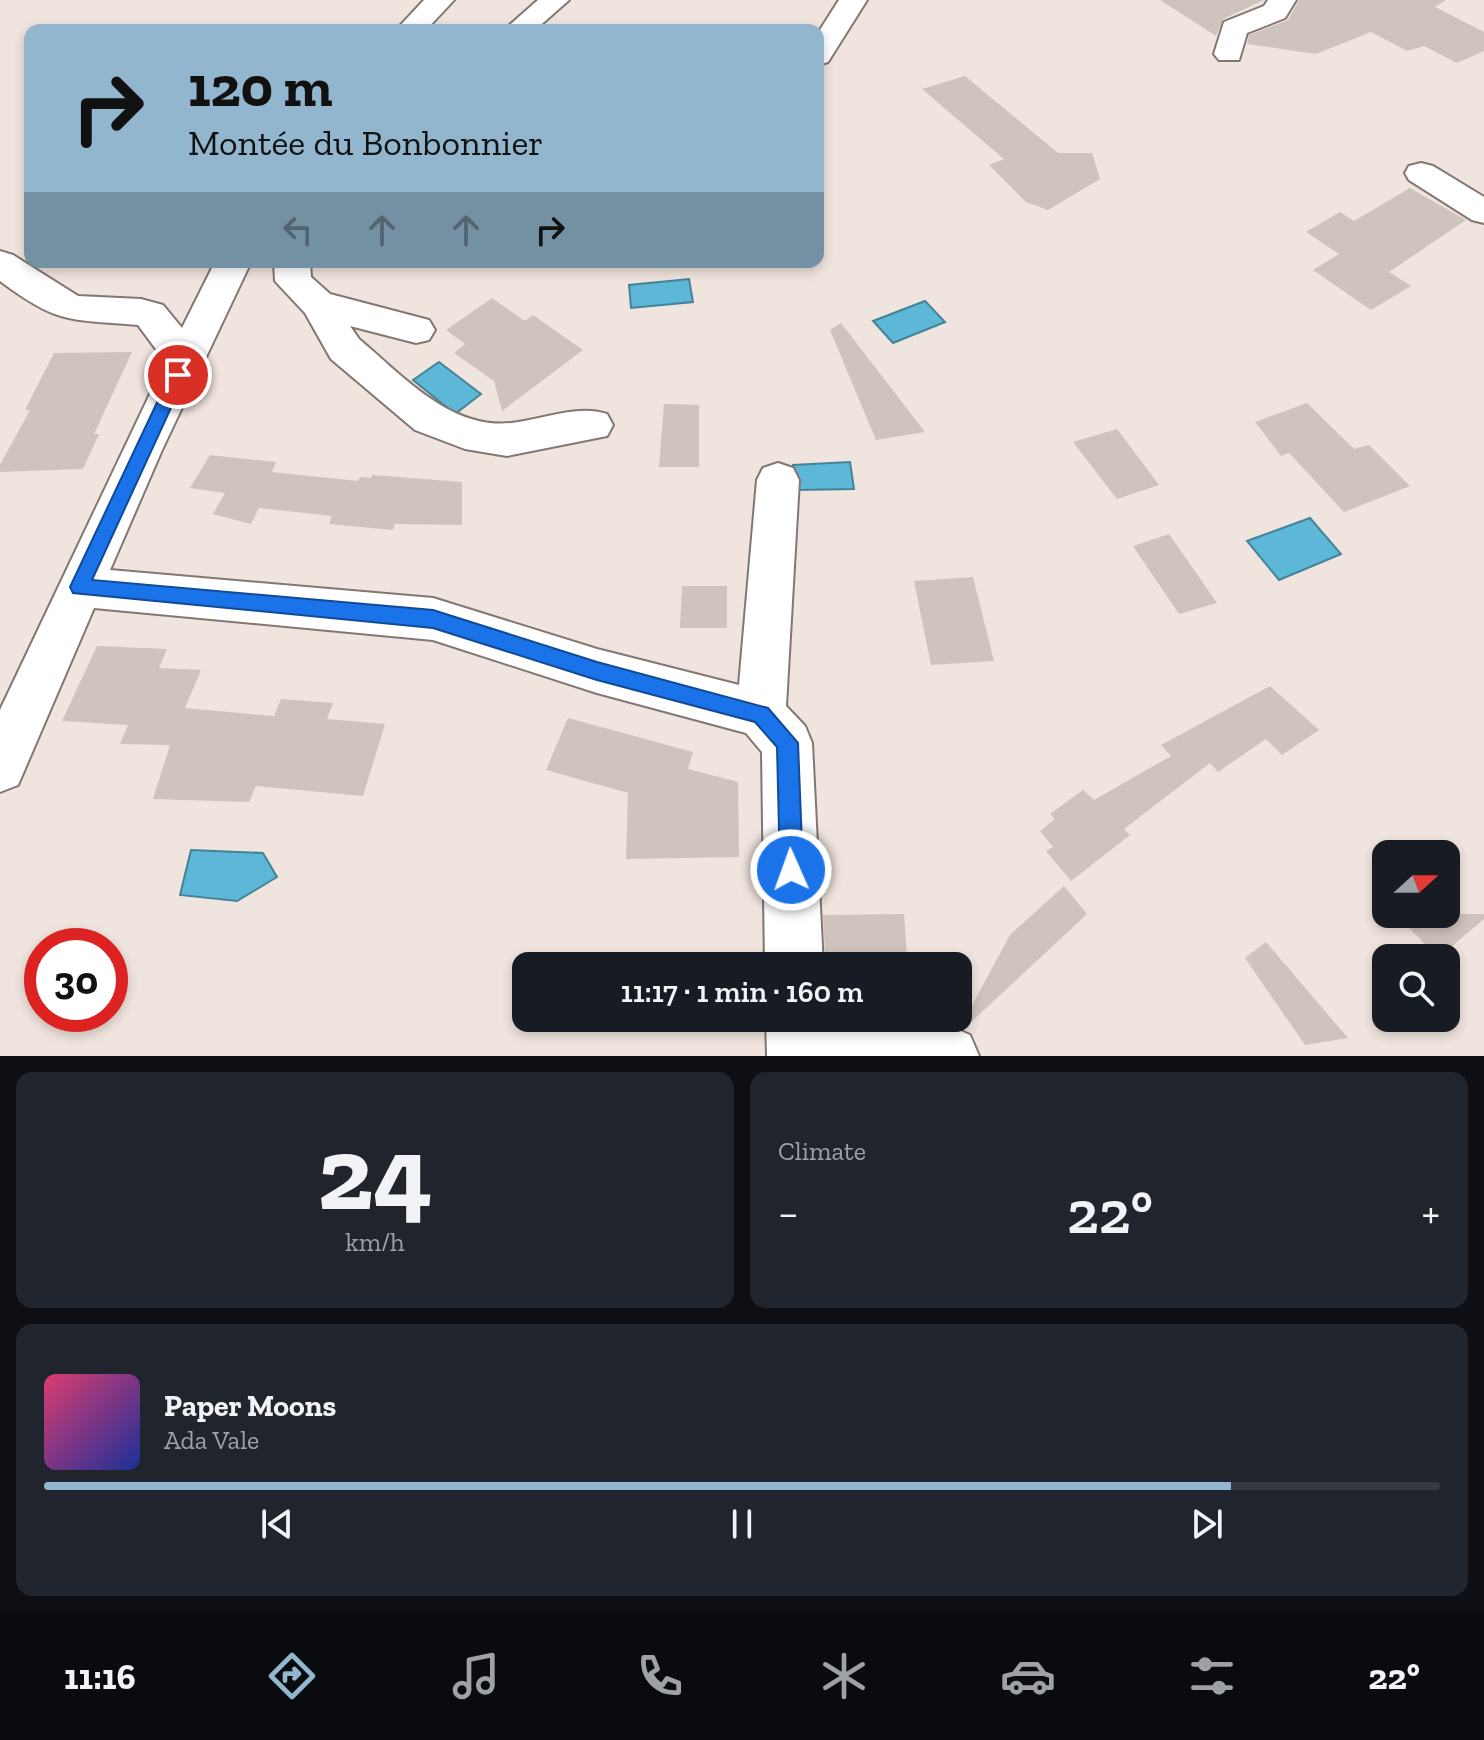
<!DOCTYPE html>
<html lang="en">
<head>
<meta charset="utf-8">
<style>
  :root { --surface:#171b24; --page:#20242c; --text:#f1f3f6; --muted:#9ea1a6; --line:#363941; --accent:#91b6ce }
  body { margin:0; font-family:"Zilla Slab",serif; background:var(--page); color:var(--text); height:100vh; display:flex; flex-direction:column; font-size:30px; white-space:nowrap }
  * { box-sizing:border-box; margin:0 }
  p { font-size:26px; color:var(--muted) }
  .icon { flex:none; width:44px; height:44px; fill:none; stroke:currentColor; stroke-width:2; stroke-linecap:round; stroke-linejoin:round }
  .map { position:relative; height:1056px; overflow:hidden }
  .sheet { display:flex; flex-direction:column; gap:16px; padding:16px; background:#0d0f14; flex:1 }
  .sheet>* { flex:none }
  .top-card { position:absolute; left:24px; top:24px; width:800px; height:244px; border-radius:16px; box-shadow:0 4px 12px #0003; background:#91b6ce; color:#111; overflow:hidden }
  .needle { width:52px; rotate:69deg }
  .tools { position:absolute; left:1372px; top:840px; display:grid; gap:16px }
  .tools a { display:grid; place-items:center; width:88px; height:88px; border-radius:16px; background:var(--surface); box-shadow:0 4px 12px #0003; font-size:40px }
  .speed { position:absolute; left:24px; top:928px; display:flex; gap:16px; font-size:40px; font-weight:700; text-align:center }
  .speed>* { display:grid; place-content:center; width:104px; height:104px; border-radius:50%; background:var(--surface); box-shadow:0 4px 12px #0003; line-height:1 }
  .speed .limit { border:12px solid #d22; background:#fff; color:#111 }
  .pin { position:absolute; display:grid; place-items:center; width:68px; height:68px; color:#fff; margin:-34px; border:4px solid #fff; border-radius:50%; box-shadow:0 2px 8px #0007 }
  .me { position:absolute; width:88px; margin:-44px; rotate:358deg; stroke-linejoin:round; filter:drop-shadow(0 0 6px #0008) }
  .turn { display:flex; align-items:center; gap:28px; height:168px; padding:0 32px; font-size:36px }
  .turn .icon { width:104px; height:104px; stroke-width:2.5 }
  .turn b { display:block; font-size:56px; line-height:68px }
  .lanes { display:flex; align-items:center; height:76px; padding:0 32px; background:#0003; justify-content:center; gap:40px; direction:ltr }
  .lanes .off { opacity:.35 }
  .big { font-size:60px; font-weight:600; line-height:1.1 }
  .sheet .widget { flex:1; display:flex; flex-direction:column; justify-content:center; gap:12px; min-width:0; padding:0 28px; border-radius:16px; background:var(--page) }
  .sheet .dial { align-items:center; gap:0 }
  .dial b { font-size:104px; line-height:1 }
  .song { display:flex; align-items:center; gap:24px }
  .cover { width:96px; height:96px; border-radius:12px; background:linear-gradient(135deg,hsl(340 70% 55%),hsl(230 70% 35%)) }
  .played { height:8px; border-radius:4px; background:linear-gradient(90deg,var(--accent) 85%,var(--line) 85%) }
  .keys { display:flex; justify-content:space-around; direction:ltr }
  .heat { display:flex; justify-content:space-between; align-items:center; font-size:44px; direction:ltr }
  .sheet .tiles { flex:1; display:grid; gap:16px; grid-template-columns:1fr 1fr }
  .widget:last-child { grid-column:span 2 }
  .trip { position:absolute; left:512px; top:952px; width:460px; height:80px; border-radius:16px; background:var(--surface); box-shadow:0 4px 12px #0003; font-weight:600; line-height:80px; text-align:center }
  .tab-bar { display:flex; height:128px; justify-content:space-around; align-items:center; background:#090b0e; color:var(--muted) }
  .tab-bar .icon { width:56px; height:56px }
  .tab-bar .active { color:var(--accent) }
  .tab-bar b { font-size:36px; color:var(--text) }
  .map>svg:first-child { display:block }
  .water { fill:#5db7d7; stroke:#458399; stroke-width:2 }
  .building { fill:#cfc3bd }
  .lines { fill:none; stroke-linecap:round; stroke-linejoin:round }
  .minor-casing { stroke:#827771; stroke-width:4 }
  .minor { fill:#fff; fill-rule:evenodd }
  .route { fill:#1a73e8; stroke:#114b97; stroke-width:2 }
</style>
</head>
<body>
<div class="map">
<svg width="1484" height="1056" viewBox="0 0 1484 1056">
  <rect width="100%" height="100%" fill="#f0e4de"/>
  <g class="water">
    <path d="M689,279L693,302L631,308L629,285Z"/>
    <path d="M925,301L945,322L893,343L873,321Z"/>
    <path d="M439,362L481,394L455,414L413,380Z"/>
    <path d="M850,462L854,489L795,490L793,465Z"/>
    <path d="M1310,518L1341,554L1279,580L1247,541Z"/>
    <path d="M191,850L263,853L277,877L237,901L180,895Z"/>
  </g>
  <g class="building">
    <path d="M1160,0H1264L1223,19L1216,36Z"/>
    <path d="M1299,0H1446L1435,7L1484,32V51L1457,63L1424,46L1407,51L1371,32L1316,54L1247,44L1249,35L1288,20Z"/>
    <path d="M965,76L1058,153H1092L1100,179L1048,210L1026,202L989,165L1004,159L922,89Z"/>
    <path d="M1410,188L1466,220L1389,272L1411,286L1371,310L1313,270L1339,254L1306,232L1340,212L1354,221Z"/>
    <path d="M492,298L525,321L533,315L583,350L502,411L494,381L454,353L465,344L446,330Z"/>
    <path d="M841,323L925,432L876,440L830,330Z"/>
    <path d="M132,352L94,434H99L83,469L0,472V465L30,410H25L54,353Z"/>
    <path d="M1307,403L1354,449L1369,445L1410,486L1344,512L1289,453L1281,456L1255,422Z"/>
    <path d="M664,404L699,405V467H659Z"/>
    <path d="M1117,429L1159,485L1117,499L1073,442Z"/>
    <path d="M210,455L276,462L272,472L358,481L360,477L371,478L372,475L462,482V525L395,524L393,530L329,524L332,516L259,508L251,524L213,514L225,493L190,488Z"/>
    <path d="M1169,534L1217,603L1179,614L1133,546Z"/>
    <path d="M973,577L994,661L931,665L914,581Z"/>
    <path d="M682,586H727V628H680Z"/>
    <path d="M97,646L167,649L159,668L201,670L185,708L274,716L281,699L333,703L327,719L385,724L363,796L256,786L249,802L153,799L170,745L120,744L128,725L62,721Z"/>
    <path d="M1270,686L1319,730L1282,755L1266,739L1218,772L1210,763L1124,829L1130,835L1071,881L1046,851L1053,847L1040,831L1055,819L1050,814L1083,790L1094,800L1171,756L1161,745Z"/>
    <path d="M568,718L693,752L688,769L738,782L739,857L626,859L628,793L546,770Z"/>
    <path d="M1064,886L1087,914L969,1024L964,1020L1010,935Z"/>
    <path d="M904,914L907,955L825,953L823,915Z"/>
    <path d="M1396,914H1484V919L1438,958Z"/>
    <path d="M1266,942L1348,1038L1305,1045L1245,958Z"/>
  </g>
  <g class="lines">
    <defs>
      <g id="minor">
        <path d="M424,0H454L426,30H396Z"/>
        <path d="M538,0H569L535,30H504Z"/>
        <path d="M839,0H867L828,62L818,65V33Z"/>
        <path d="M1268,0H1296L1285,18L1247,33L1239,60H1219L1214,54L1224,22L1264,6Z"/>
        <path d="M1421,163L1433,166L1484,197V223L1472,220L1409,180L1405,173L1409,166Z"/>
        <path d="M0,251L13,255L78,296L141,299L163,305L182,328L215,262H251L162,450L110,570L433,598L597,649L739,685L757,480L763,468L778,463L793,468L799,480L786,706L805,726L812,743L823,966H765L762,752L746,733L597,693L433,640L94,608L18,785L0,792V710L168,356L158,352L138,325C69,319 59,325 0,281Z"/>
        <path d="M274,262H310L311,277L330,294L429,320L435,330L429,340L416,343L350,326L359,339C401,374 450,430 511,423C542,420 577,404 607,414L613,425L607,436L507,456L465,449L415,430L331,359L305,313L275,281Z"/>
        <path d="M766,1018H826V1025L949,1026L970,1035L979,1056H767Z"/>
      </g>
    </defs>
    <use href="#minor" class="minor-casing"/>
    <use href="#minor" class="minor"/>
  </g>
  <path class="route" d="M178,369L186,375L92,580L433,610L597,662L768,708L798,743L803,870L799,878L791,882L783,878L780,870L777,747L755,722L597,680L433,628L73,593L70,587L170,375Z"/>
</svg>
<div class="tools">
<a><svg class="needle" viewBox="-14 -14 28 28"><path d="M0-13l5 13h-10z" fill="#e53935"/><path d="M0 13l5-13h-10z" fill="#9ea1a6"/></svg></a>
<a><svg class="icon" aria-label="search" viewBox="0 0 24 24"><circle cx="10" cy="10" r="6"/><path d="M15 15l6 6"/></svg></a>
</div>
<div class="speed"><div class="limit">30</div></div>
<div class="pin" style="left:178px;top:375px;background:#d93025"><svg class="icon" aria-label="arrive" viewBox="0 0 24 24"><path d="M6 21V4h12l-3 4 3 4H6"/></svg></div>
<svg class="me" style="left:791px;top:870px" viewBox="-20 -20 40 40"><circle r="17" fill="#1a73e8" stroke="#fff" stroke-width="3"/><path d="M0-11L8 9 0 5-8 9z" fill="#fff"/></svg>
<div class="trip">11:17 · 1 min · 160 m</div>
<div class="top-card">
<div class="turn"><svg class="icon" aria-label="right" viewBox="0 0 24 24"><path d="M7 20v-9h11M14 6l5 5-5 5"/></svg><div><b>120 m</b>Montée du Bonbonnier</div></div>
<div class="lanes"><svg class="icon off" aria-label="left" viewBox="0 0 24 24"><path d="M17 20v-9H6M10 6l-5 5 5 5"/></svg><svg class="icon off" aria-label="ahead" viewBox="0 0 24 24"><path d="M12 20V5M6 11l6-6 6 6"/></svg><svg class="icon off" aria-label="ahead" viewBox="0 0 24 24"><path d="M12 20V5M6 11l6-6 6 6"/></svg><svg class="icon" aria-label="right" viewBox="0 0 24 24"><path d="M7 20v-9h11M14 6l5 5-5 5"/></svg></div>
</div>
</div>
<section class="sheet">
<div class="tiles">
<div class="widget dial"><b>24</b><p>km/h</p></div>
<div class="widget"><p>Climate</p>
<div class="heat"><a>−</a><b class="big">22°</b><a>+</a></div>
</div>
<div class="widget">
<div class="song"><i class="cover"></i><div><b>Paper Moons</b><p>Ada Vale</p></div></div>
<div class="played"></div>
<div class="keys"><svg class="icon" aria-label="previous" viewBox="0 0 24 24"><path d="M18 5L8 12l10 7zM5 5v14"/></svg><svg class="icon" aria-label="pause" viewBox="0 0 24 24"><path d="M8 5v14M16 5v14"/></svg><svg class="icon" aria-label="next" viewBox="0 0 24 24"><path d="M6 5l10 7-10 7zM19 5v14"/></svg></div>
</div>
</div>
</section>
<nav class="tab-bar">
<b>11:16</b>
<svg class="icon active" aria-label="directions" viewBox="0 0 24 24"><path d="M12 3l9 9-9 9-9-9zM9 14v-3h6M13 9l2 2-2 2"/></svg>
<svg class="icon" aria-label="music" viewBox="0 0 24 24"><path d="M9 18V5l10-2v13"/><circle cx="6" cy="18" r="3"/><circle cx="16" cy="16" r="3"/></svg>
<svg class="icon" aria-label="phone" viewBox="0 0 24 24"><path d="M5 4h4l2 5-3 2q2 4 5 5l2-3 5 2v4C11 20 4 13 5 4z"/></svg>
<svg class="icon" aria-label="climate" viewBox="0 0 24 24"><path d="M12 3v18M4 7l16 10M4 17L20 7"/></svg>
<svg class="icon" aria-label="car" viewBox="0 0 24 24"><path d="M5 17H2v-5l4-1 3-4h7l3 4 3 1v5h-3M9 17h6M6 11h13"/><circle cx="7" cy="17" r="2"/><circle cx="17" cy="17" r="2"/></svg>
<svg class="icon" aria-label="filters" viewBox="0 0 24 24"><path d="M4 7h16M4 17h16"/><circle cx="9" cy="7" r="2"/><circle cx="15" cy="17" r="2"/></svg>
<b>22°</b>
</nav>
</body>
</html>
